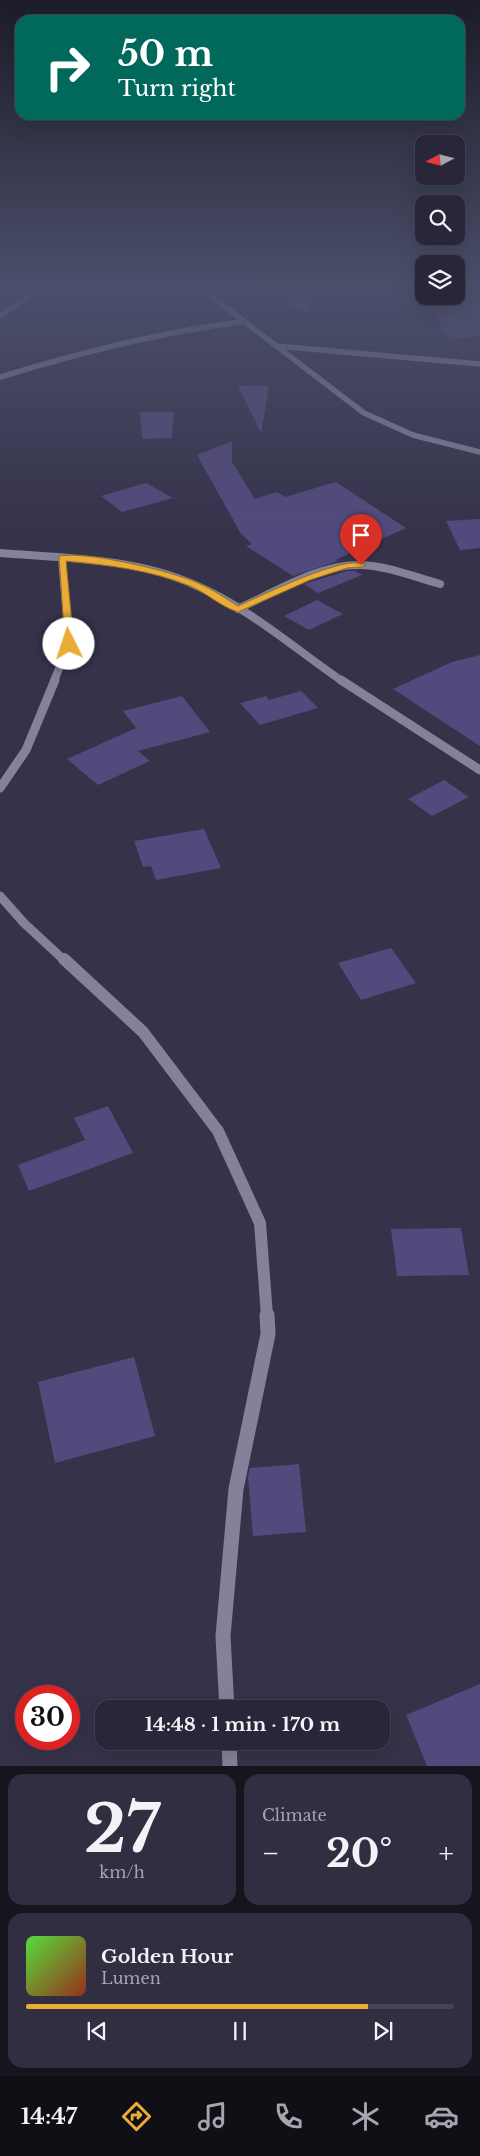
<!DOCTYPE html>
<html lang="en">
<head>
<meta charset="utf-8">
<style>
  :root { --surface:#282638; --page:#302e40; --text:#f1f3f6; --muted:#a5a5ae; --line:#444353; --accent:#e8ac37 }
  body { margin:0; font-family:"Libre Baskerville",serif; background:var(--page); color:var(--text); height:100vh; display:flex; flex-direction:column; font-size:19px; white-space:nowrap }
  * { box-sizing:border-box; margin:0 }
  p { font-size:16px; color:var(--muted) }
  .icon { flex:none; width:28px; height:28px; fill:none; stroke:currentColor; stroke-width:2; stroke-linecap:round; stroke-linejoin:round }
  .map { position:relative; height:1766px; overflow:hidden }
  .sheet { display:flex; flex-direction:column; gap:8px; padding:8px; background:#16151f; flex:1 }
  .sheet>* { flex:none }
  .guide { position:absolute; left:15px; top:15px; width:450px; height:105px; border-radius:15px; box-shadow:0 5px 20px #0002,0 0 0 1px var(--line); background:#00695c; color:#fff; overflow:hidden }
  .needle { width:32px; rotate:263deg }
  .fabs { position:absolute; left:415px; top:135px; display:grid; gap:10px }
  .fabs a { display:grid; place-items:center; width:50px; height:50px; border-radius:10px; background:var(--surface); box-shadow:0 5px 20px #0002,0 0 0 1px var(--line); font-size:25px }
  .speed { position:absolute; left:15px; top:1685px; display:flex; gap:10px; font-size:25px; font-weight:700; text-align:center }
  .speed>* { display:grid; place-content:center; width:65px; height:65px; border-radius:50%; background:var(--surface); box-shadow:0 5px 20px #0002,0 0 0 1px var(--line); line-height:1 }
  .speed .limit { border:8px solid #d22; background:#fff; color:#111 }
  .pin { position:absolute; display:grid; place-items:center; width:42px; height:42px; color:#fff; margin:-51px -21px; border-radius:50% 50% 50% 0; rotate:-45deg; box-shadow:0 0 5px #0007 }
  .pin .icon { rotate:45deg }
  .me { position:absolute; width:55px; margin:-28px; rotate:356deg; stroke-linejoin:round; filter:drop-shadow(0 0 4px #0008) }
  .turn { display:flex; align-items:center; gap:18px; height:105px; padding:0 20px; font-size:22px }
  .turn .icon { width:65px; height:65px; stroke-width:2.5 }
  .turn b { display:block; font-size:35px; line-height:42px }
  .big { font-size:38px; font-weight:800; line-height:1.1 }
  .sheet .tile { flex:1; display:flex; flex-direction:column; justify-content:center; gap:8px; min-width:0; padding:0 18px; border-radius:15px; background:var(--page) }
  .sheet .dial { align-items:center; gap:0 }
  .dial b { font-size:65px; line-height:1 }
  .song { display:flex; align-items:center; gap:15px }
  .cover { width:60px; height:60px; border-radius:8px; background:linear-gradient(135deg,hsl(110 70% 55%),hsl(10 70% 35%)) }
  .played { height:5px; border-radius:2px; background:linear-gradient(90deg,var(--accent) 80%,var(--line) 80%) }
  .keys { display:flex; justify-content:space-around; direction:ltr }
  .heat { display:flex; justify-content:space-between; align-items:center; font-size:28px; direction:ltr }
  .sheet .tiles { flex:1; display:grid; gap:8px; grid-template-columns:1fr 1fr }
  .tile:last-child { grid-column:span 2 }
  .trip { position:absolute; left:95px; top:1700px; width:295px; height:50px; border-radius:15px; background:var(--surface); box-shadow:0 5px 20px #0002,0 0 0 1px var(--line); font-weight:800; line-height:50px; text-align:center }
  .tabs { display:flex; height:80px; justify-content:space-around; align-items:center; background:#100f16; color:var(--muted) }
  .tabs .icon { width:35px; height:35px }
  .tabs .on { color:var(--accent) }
  .tabs b { font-size:22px; color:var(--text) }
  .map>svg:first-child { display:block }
  .building { fill:#524a7c }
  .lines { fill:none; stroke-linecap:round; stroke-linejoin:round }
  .minor-far4 { stroke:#84829a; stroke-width:5.5 }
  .minor-far3 { stroke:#84829a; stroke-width:8 }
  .minor-far2 { stroke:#84829a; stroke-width:9 }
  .minor-far1 { stroke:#84829a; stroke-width:12 }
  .minor { stroke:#84829a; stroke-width:15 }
  .tertiary { stroke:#84829a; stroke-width:5.5 }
  .route { fill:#e8ac37; stroke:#977024 }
</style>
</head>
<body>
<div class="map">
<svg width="480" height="1766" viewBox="0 0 480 1766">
  <rect width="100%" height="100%" fill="#35324a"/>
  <g class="building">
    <path d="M282,286H296L322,288L307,312L286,306Z"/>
    <path d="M429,296H480V336L451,339L442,329Z"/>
    <path d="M238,386H269L261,433Z"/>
    <path d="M140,412H174L172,438L142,439Z"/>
    <path d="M232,441V462L255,499L277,492L285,497L336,482L406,528L335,560L338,561L293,576L246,546L252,544L241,534L197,455Z"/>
    <path d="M146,483L173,498L122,512L101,496Z"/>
    <path d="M480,519V548L460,550L446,521Z"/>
    <path d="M347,571H355L362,575L318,593L304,584Z"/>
    <path d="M317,600L343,614L309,630L284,616Z"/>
    <path d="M480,655V746L393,689L452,662Z"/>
    <path d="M301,691L318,708L260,725L240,703L266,696L269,700Z"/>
    <path d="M182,696L210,732L138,751L150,761L98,785L67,759L136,728L123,711Z"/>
    <path d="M444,780L469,797L432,816L408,799Z"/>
    <path d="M204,829L221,868L156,880L151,866L143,867L134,841Z"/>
    <path d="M391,948L416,983L361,1000L338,963Z"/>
    <path d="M108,1106L133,1153L29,1191L18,1165L85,1140L74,1118Z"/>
    <path d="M461,1228L469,1275L397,1276L391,1229Z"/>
    <path d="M134,1357L155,1436L55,1463L38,1382Z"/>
    <path d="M299,1464L306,1532L253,1536L248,1477L250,1468Z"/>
    <path d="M480,1684V1766H427L406,1715Z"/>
  </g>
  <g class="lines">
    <g class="minor-far4">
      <path d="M0,316L30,295L59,286"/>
      <path d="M276,346L480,364"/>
      <path d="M0,377C79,353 159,332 241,322"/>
    </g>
    <g class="minor-far3">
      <path d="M0,553C65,558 135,558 195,585C249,608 294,648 342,681"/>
      <path d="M238,609C273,593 322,563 361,565C388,566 415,577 440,584"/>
      <path d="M54,681L69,644L62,558"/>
    </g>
    <g class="minor-far2">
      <path d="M341,680L480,770"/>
      <path d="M0,788L26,750L55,680"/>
      <path d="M0,896L24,923L65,961"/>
    </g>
    <path class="minor-far1" d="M64,959L143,1032L218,1131L260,1223L267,1316"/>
    <g class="minor">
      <path d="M227,1709L223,1636L236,1489L268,1334L267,1315"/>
      <path d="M229,1741L230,1766"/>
    </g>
    <path class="tertiary" d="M198,286L364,413L413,435L480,452"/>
  </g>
  <linearGradient id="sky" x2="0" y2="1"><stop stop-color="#1d1c29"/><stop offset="0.54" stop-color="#4b4f6b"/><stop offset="1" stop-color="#4b4f6b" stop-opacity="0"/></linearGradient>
  <rect width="480" height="533" fill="url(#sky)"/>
  <path class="route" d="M59,556C88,551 171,571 198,583C212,589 225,598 238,606C259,597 349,552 366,565L361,567L347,568L310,580L238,612C221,607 207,593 190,586C151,570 108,565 66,561L74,644L69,647L65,644Z"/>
</svg>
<div class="fabs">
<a><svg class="needle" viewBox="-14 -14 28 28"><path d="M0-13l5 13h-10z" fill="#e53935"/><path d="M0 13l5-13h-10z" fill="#a5a5ae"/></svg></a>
<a><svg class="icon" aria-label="search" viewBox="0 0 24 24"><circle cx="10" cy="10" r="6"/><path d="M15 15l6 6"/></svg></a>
<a><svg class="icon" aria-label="layers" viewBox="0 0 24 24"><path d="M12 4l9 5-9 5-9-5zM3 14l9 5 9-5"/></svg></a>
</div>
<div class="speed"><div class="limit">30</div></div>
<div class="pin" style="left:361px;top:565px;background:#d93025"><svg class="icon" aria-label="arrive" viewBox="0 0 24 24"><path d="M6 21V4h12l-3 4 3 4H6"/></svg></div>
<svg class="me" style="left:69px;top:644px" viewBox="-20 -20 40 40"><circle r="19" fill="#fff"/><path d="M0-13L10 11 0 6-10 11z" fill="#e8ac37"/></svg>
<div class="trip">14:48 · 1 min · 170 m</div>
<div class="guide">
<div class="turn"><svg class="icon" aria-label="right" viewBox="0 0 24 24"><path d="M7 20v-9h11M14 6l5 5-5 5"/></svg><div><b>50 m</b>Turn right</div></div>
</div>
</div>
<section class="sheet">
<div class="tiles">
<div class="tile dial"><b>27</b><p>km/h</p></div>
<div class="tile"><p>Climate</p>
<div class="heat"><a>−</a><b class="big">20°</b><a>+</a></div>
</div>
<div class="tile">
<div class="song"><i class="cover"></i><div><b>Golden Hour</b><p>Lumen</p></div></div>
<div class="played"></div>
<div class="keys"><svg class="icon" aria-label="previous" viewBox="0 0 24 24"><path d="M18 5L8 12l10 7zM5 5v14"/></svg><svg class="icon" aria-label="pause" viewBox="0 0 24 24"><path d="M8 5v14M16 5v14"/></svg><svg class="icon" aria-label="next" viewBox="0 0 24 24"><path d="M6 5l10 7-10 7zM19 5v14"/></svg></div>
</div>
</div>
</section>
<nav class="tabs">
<b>14:47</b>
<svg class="icon on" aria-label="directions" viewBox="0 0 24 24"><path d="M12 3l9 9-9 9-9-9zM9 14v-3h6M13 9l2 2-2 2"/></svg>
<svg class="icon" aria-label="music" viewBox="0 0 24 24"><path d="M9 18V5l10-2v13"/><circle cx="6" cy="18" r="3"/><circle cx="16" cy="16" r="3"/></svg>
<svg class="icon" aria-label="phone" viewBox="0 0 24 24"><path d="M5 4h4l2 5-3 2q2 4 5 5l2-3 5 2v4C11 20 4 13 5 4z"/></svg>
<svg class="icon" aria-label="climate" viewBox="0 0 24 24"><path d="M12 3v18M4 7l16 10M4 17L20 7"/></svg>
<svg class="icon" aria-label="car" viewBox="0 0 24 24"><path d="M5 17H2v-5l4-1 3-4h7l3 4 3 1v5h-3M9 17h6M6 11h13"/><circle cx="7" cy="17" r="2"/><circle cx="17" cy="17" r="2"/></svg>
</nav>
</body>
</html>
